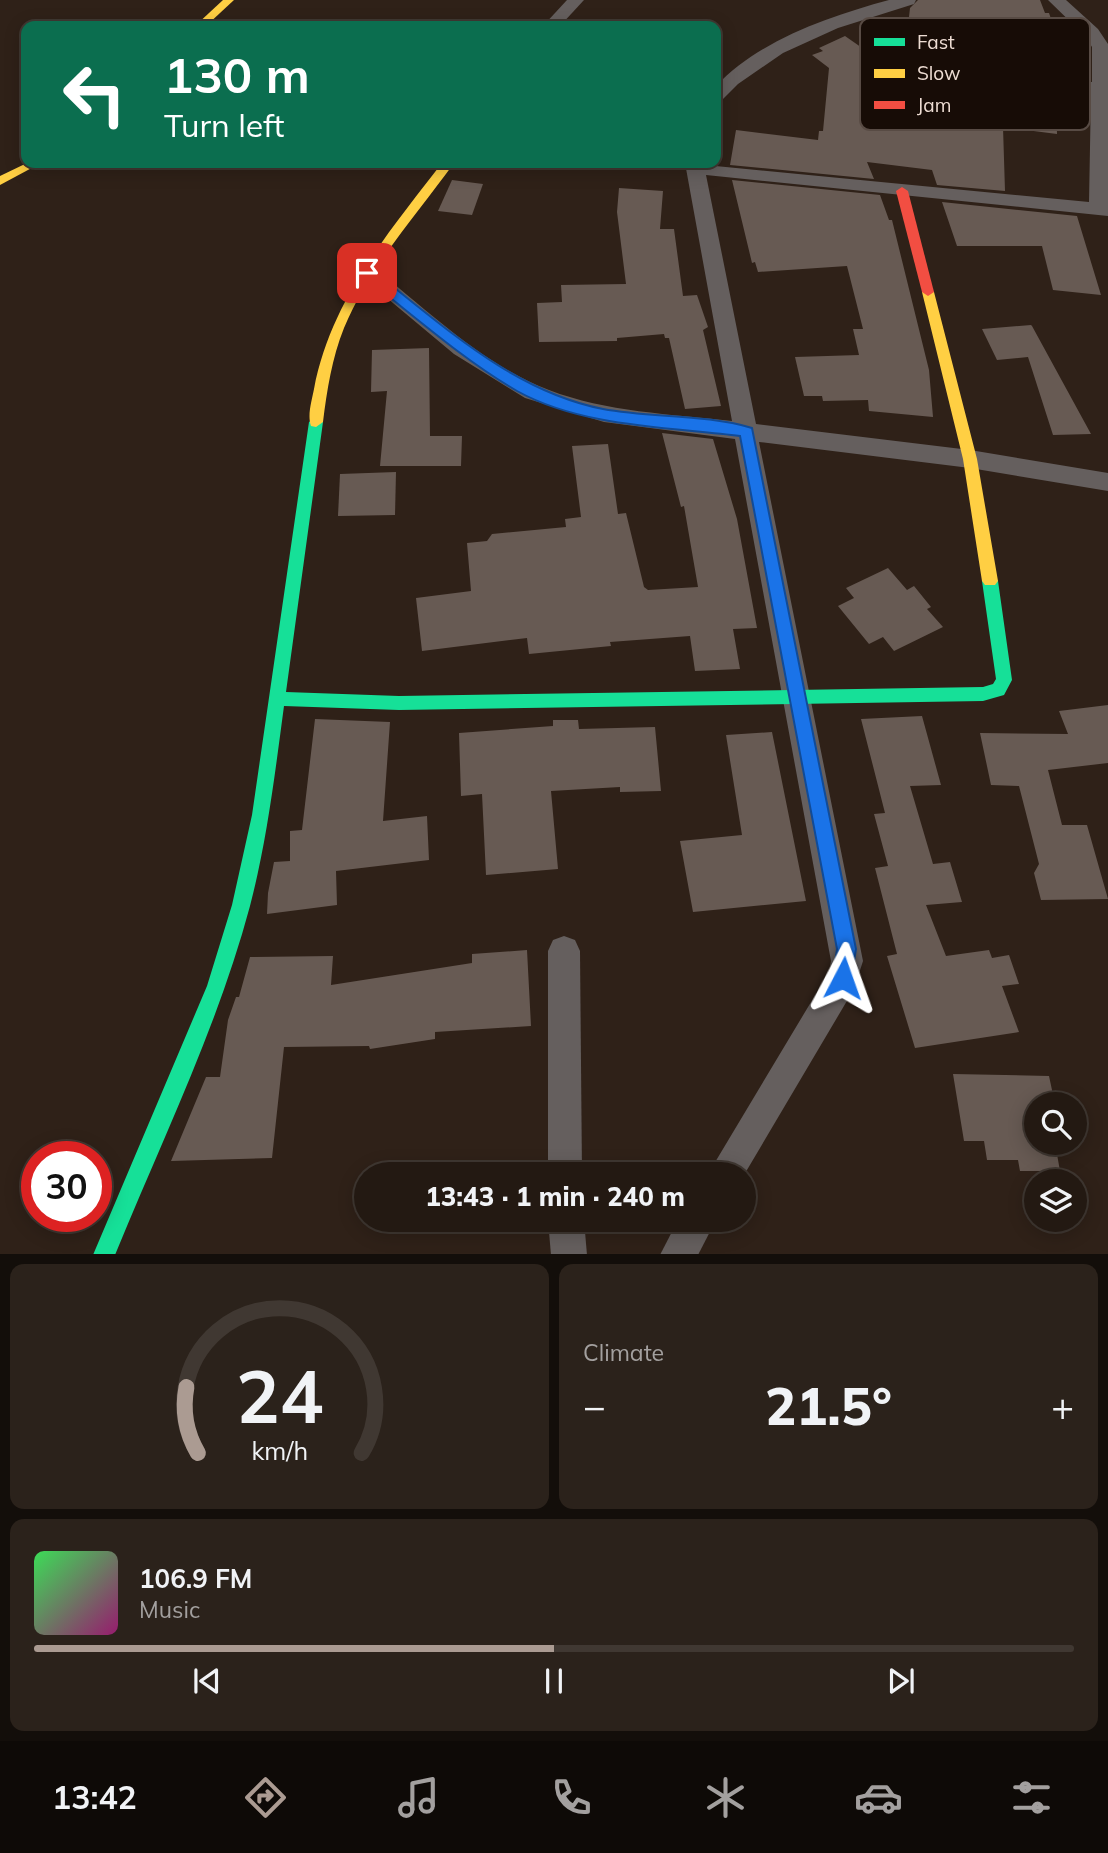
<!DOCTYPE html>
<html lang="en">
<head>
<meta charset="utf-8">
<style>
  :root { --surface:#231912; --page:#2b221b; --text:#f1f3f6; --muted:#a3a09f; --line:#403832; --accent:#ab9b92 }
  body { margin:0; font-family:Mulish,sans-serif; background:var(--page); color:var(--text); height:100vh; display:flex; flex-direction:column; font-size:26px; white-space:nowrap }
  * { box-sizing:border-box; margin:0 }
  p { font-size:23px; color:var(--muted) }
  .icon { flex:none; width:38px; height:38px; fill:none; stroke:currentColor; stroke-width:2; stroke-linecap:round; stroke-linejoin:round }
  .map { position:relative; height:1254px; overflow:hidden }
  .drawer { display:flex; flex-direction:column; gap:10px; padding:10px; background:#130e0a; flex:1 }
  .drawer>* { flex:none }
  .hud { position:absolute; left:21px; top:21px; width:700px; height:147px; border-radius:14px; box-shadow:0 4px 18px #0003,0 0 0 2px var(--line); background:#0b6e4f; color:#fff; overflow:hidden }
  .buttons { position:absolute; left:1024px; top:1092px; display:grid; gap:14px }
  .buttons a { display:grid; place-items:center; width:63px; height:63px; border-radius:50%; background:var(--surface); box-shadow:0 4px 18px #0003,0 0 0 2px var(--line); font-size:35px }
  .speed { position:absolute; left:21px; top:1141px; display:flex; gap:14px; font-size:35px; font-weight:700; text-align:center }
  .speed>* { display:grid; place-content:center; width:91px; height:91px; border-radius:50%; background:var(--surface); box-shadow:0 4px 18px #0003,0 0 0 2px var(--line); line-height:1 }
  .speed .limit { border:10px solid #d22; background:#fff; color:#111 }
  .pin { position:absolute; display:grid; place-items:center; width:60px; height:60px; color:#fff; margin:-30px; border-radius:14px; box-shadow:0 4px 10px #0006 }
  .me { position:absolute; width:77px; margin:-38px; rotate:4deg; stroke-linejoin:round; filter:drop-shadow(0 0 5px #0008) }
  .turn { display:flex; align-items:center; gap:24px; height:147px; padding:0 28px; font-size:32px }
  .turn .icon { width:91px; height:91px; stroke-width:2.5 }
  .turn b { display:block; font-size:49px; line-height:60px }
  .big { font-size:52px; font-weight:800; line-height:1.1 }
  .drawer .tile { flex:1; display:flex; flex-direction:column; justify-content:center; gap:10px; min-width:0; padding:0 24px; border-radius:14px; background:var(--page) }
  .drawer .dial { align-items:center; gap:0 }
  .dial svg { height:182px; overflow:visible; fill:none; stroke:var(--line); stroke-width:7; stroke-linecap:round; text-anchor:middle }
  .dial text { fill:var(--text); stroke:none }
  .song { display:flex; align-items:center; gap:21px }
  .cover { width:84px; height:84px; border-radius:10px; background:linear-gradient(135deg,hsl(130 70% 55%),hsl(320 70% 35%)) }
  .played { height:7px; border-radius:4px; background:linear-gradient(90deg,var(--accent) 50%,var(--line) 50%) }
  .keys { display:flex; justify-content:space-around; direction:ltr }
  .heat { display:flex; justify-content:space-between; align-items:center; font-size:38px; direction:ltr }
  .drawer .tiles { flex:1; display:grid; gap:10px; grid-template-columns:1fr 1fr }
  .tile:last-child { grid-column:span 2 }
  .trip { position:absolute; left:354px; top:1162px; width:402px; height:70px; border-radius:35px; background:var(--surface); box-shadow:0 4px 18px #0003,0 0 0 2px var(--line); font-weight:800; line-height:70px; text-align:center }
  .tab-bar { display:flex; height:112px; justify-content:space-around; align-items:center; background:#0e0a07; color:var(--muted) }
  .tab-bar .icon { width:49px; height:49px }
  .tab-bar .on { color:var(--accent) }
  .tab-bar b { font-size:32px; color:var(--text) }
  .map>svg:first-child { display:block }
  .building { fill:#675a53 }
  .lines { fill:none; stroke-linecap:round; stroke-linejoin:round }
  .street { fill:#655f5e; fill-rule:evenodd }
  .fast { fill:#16e098; fill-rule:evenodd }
  .slow { fill:#ffcf43; fill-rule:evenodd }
  .jam { fill:#f24e42; fill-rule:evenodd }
  .route { fill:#1a73e8; stroke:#114b97; stroke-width:2 }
  .key { fill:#170c06; stroke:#584b44; stroke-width:2 }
  .key-label { font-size:19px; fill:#eeddd3 }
</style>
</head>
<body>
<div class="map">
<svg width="1108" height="1255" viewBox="0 0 1108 1255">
  <rect width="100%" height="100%" fill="#2f2118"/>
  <g class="building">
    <path d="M918,0H1040L1045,13H1049L1067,66L1056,65V75L962,65V23L909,17L910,8Z"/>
    <path d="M845,36L911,82L962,88V80L1056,91L1057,134L1003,127L1005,191L937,185L932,170L867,162L874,179L730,165L736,130L818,140L819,131H823L829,68L812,55L823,51L819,48Z"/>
    <path d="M452,180L483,184L472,215L438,211Z"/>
    <path d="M732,180L880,195L889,220H892L929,370L933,417L869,411L868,400L823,401L822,396H804L795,357L859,355L853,329H863L847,266L758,272L755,262L752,263Z"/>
    <path d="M619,188L663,191L660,229H674L683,296L697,295L708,327L703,330L721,406L685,409L669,338H665L664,334L617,338V341L539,342L537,303L562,302L561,285L626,284L617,212Z"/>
    <path d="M942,202L1077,216L1101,295L1053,290L1042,246H957Z"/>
    <path d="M1031,325L1032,326L1091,434L1053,435L1028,357L997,360L982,329Z"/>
    <path d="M429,348L430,436H462L461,466H380L387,391L371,392L372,350Z"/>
    <path d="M662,433L713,439L737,519L757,628L733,629L740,669L695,671L690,636L610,642L611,646L529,654L527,638L422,651L416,598L471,591L467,543L487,541L492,534L566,527L565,519L581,517L572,446L608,444L618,514L626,513L644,587L648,590L698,587L684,506L681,507Z"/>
    <path d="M396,472L395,515L338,516L340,474Z"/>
    <path d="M888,568L907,590L914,586L931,607L927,609L943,627L894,651L883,637L869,644L838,606L854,598L846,588Z"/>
    <path d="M1108,705V763L1048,770L1062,825H1087L1108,899L1041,900L1034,873L1039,864L1019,786L991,785L980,733L1068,734L1059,711Z"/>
    <path d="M922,716L941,785L910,786L933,864L950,862L962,902L926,905L946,956L989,950L992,958L1009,955L1019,984L1002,986L1019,1032L915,1048L887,956L897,954L875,868L888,866L874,814L885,813L861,719Z"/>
    <path d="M315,719L390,722L383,821L427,816L429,860L336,871L337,905L267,914L268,893L274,862L290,861V831L302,830Z"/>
    <path d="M553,720H578L579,729L655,727L661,791L620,792V787L551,791L558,869L486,875L482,794L461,796L459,733L553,726Z"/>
    <path d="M772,732L806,901L693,912L680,841L742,835L726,735Z"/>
    <path d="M527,950L531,1026L435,1032V1039L370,1049L369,1046L284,1047L272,1158L171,1161L206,1077H220L228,1020L236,997H239L250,957L333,956L331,985L472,963V954Z"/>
    <path d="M953,1074L1049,1076L1055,1104H1036V1143H1055L1060,1171H1020L1018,1160H987L984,1141H964Z"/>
  </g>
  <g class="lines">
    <g class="street">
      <path d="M567,0H584L560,26H543Z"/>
      <path d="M889,0H916L914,4L838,28L783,53L738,84L722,100L716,101V86C759,40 830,16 889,0Z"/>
      <path d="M1048,0H1066L1098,29L1108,44V216L706,175L756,424L970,450L1108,473V491L970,468L759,442L863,961L854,989L744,1175L708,1174L829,972L831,961L735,439L604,422L525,398L454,354L357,273L367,266L374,268C429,311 483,365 549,390C606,412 671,414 732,421L685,163L1089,202L1091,92L906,71L897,66L906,61L1092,82V47L1085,36Z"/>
      <path d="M564,936L575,940L580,951L582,1174H548V951L553,940Z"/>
      <path d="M548,1220H584L587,1255H551Z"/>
      <path d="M678,1220H716L698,1255H660Z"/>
    </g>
    <path class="fast" d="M316,417L323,422L286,692L399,696L983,687L993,684L996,679L982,581L985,577H995L998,581L1012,680L1004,695L983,701L399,710L284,706C275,773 267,841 250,906C218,1026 162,1140 115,1255H93L207,986L232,905L252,815L309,422Z"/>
    <g class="slow">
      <path d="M223,0H234L206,26H195Z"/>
      <path d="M27,163H41L0,185V176Z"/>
      <path d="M442,163H454C415,217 370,266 344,328C332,358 327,390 323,422L316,427L311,426C307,415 312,400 314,389C331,300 388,233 442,163Z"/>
      <path d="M928,288L934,292L977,459L998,581L995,585H985L982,581L963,459L922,292Z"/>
    </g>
    <path class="jam" d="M902,187L908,191L934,292L928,296L922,292L896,191Z"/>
  </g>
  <path class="route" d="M363,270H372C443,325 512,391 603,409C651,418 705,414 752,428L856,949L850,985L843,988L836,985L833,978L837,949L740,436C668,427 582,427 517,391C462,359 413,315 363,276Z"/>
  <rect x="860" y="18" width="230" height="112" rx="10" class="key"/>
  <rect x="874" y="38" width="31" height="8" fill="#16e098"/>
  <rect x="874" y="69" width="31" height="9" fill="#ffcf43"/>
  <rect x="874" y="101" width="31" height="8" fill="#f24e42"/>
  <g class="key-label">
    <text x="917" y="49">Fast</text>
    <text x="917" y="80">Slow</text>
    <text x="917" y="112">Jam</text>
  </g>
</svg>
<div class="buttons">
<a><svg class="icon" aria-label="search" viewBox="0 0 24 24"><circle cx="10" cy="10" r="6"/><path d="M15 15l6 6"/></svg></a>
<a><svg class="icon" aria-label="layers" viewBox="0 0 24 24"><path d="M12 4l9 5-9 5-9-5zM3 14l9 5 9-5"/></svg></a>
</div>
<div class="speed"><div class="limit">30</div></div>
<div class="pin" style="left:367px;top:273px;background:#d93025"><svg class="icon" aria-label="arrive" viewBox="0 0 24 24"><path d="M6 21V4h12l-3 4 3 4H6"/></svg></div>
<svg class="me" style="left:843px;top:978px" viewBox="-20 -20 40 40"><path d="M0-17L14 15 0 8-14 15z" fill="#1a73e8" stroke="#fff" stroke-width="4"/></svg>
<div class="trip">13:43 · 1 min · 240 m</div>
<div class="hud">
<div class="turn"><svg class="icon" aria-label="left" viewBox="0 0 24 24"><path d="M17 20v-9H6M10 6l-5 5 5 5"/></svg><div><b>130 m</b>Turn left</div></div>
</div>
</div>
<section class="drawer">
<div class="tiles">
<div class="tile dial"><svg viewBox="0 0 100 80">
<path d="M14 69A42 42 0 1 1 86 69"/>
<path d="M14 69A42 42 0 0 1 9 40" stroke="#ab9b92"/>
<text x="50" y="56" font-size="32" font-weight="700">24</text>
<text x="50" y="72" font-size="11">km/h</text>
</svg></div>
<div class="tile"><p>Climate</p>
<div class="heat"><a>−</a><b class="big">21.5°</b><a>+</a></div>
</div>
<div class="tile">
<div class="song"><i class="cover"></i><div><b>106.9 FM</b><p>Music</p></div></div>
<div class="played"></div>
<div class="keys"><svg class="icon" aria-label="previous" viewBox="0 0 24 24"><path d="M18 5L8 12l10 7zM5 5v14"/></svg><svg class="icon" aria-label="pause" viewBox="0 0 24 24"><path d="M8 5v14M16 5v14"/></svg><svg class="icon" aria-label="next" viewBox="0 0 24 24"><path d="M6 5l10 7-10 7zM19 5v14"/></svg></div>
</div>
</div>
</section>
<nav class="tab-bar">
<b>13:42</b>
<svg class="icon on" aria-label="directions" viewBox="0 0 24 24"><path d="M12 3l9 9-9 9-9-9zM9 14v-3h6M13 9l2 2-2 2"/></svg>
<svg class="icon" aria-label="music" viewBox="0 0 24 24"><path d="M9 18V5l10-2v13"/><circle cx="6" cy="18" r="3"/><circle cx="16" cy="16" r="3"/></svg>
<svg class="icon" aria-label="phone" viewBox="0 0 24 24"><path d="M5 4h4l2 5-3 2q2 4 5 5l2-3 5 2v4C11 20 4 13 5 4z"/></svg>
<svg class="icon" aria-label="climate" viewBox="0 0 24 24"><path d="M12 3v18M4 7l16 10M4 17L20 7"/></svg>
<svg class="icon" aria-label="car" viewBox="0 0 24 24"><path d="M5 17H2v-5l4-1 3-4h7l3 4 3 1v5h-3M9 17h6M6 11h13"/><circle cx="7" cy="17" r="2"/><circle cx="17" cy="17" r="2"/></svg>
<svg class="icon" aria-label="filters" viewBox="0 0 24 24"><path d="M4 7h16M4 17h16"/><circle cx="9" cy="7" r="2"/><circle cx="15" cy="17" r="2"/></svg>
</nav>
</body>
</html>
